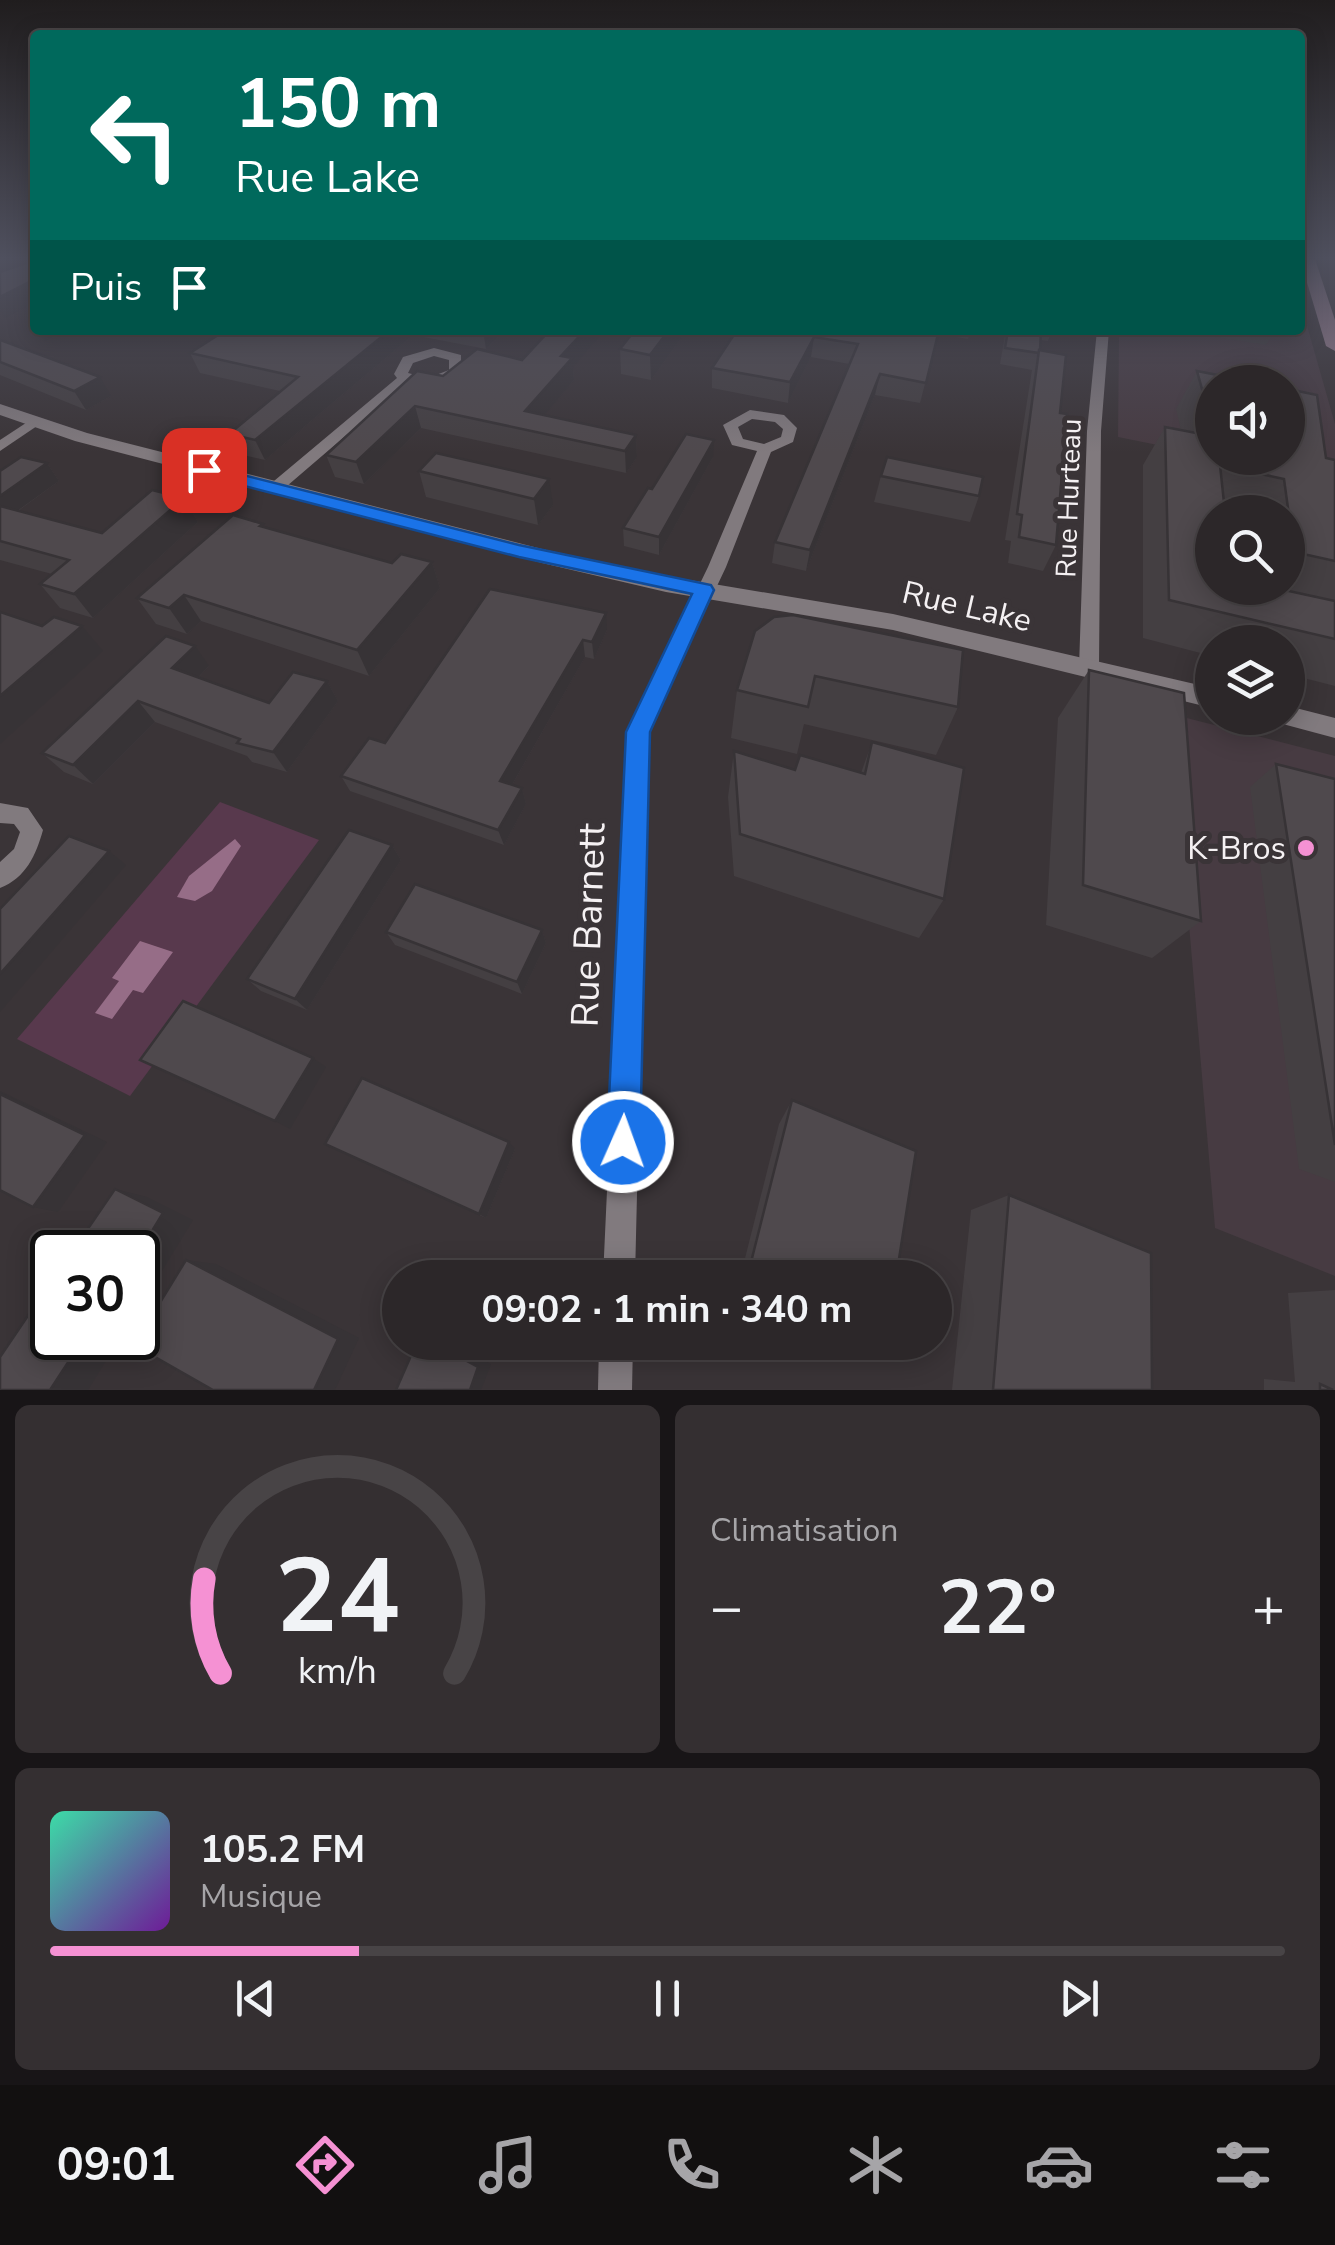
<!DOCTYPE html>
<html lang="fr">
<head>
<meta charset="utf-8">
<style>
  :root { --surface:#2c2729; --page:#342f31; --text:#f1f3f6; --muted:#a6a5a8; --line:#484446; --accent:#f591d3 }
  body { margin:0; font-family:"Nunito Sans",sans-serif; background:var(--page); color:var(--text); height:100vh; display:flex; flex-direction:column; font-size:38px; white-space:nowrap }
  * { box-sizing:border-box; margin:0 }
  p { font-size:32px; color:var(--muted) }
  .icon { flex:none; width:55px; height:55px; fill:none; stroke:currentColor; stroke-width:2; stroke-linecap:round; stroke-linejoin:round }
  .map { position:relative; height:1390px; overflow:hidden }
  .side { display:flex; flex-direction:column; gap:15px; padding:15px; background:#181517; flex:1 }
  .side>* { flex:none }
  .top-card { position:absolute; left:30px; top:30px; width:1275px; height:305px; border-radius:10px; box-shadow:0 5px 25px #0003,0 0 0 2px var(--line); background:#00695c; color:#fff; overflow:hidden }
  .buttons { position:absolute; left:1195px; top:365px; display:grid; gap:20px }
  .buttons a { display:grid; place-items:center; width:110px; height:110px; border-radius:50%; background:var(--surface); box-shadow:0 5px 25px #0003,0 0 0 2px var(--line); font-size:50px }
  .speed { position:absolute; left:30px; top:1230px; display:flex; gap:20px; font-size:50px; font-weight:700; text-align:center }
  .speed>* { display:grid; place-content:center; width:130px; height:130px; border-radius:50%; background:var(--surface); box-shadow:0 5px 25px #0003,0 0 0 2px var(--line); line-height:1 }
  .speed .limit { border:5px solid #111; border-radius:15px; background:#fff; color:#111 }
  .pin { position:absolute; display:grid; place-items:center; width:85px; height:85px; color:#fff; margin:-42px; border-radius:20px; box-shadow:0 5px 15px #0006 }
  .me { position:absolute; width:110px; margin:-55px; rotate:2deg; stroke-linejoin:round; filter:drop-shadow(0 0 8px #0008) }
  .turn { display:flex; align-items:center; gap:35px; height:210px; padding:0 40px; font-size:45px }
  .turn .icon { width:130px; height:130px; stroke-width:2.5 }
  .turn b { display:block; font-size:70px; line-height:85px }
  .then { display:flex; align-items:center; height:95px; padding:0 40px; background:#0003; gap:20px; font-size:38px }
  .big { font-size:75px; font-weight:700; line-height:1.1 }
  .side .tile { flex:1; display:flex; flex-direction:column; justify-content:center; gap:15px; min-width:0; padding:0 35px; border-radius:15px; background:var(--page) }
  .side .dial { align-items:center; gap:0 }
  .dial svg { height:260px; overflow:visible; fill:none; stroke:var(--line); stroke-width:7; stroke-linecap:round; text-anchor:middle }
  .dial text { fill:var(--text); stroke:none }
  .song { display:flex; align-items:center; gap:30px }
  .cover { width:120px; height:120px; border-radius:15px; background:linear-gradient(135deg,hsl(160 70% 55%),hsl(280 70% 35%)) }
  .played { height:10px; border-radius:5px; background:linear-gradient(90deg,var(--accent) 25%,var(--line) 25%) }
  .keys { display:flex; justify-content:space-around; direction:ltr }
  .heat { display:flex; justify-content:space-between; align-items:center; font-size:55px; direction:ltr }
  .side .tiles { flex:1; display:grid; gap:15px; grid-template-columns:1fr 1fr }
  .tile:last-child { grid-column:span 2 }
  .trip { position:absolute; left:382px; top:1260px; width:570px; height:100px; border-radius:50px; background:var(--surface); box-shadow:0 5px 25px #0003,0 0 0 2px var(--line); font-weight:700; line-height:100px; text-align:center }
  .menu { display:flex; height:160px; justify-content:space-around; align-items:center; background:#121010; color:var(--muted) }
  .menu .icon { width:70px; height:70px }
  .menu .current { color:var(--accent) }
  .menu b { font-size:45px; color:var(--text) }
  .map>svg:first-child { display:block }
  .built { fill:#473b42 }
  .green { fill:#58394d }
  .water { fill:#966d87 }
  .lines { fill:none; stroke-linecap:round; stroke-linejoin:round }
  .minor { fill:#817a7e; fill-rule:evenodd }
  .tertiary { fill:#817a7e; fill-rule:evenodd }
  .secondary { fill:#9c8192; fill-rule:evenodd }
  .wall { fill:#443f42; fill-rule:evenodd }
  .shaded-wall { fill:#373336 }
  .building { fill:#4f494d; stroke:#373336; stroke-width:2.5 }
  .route { fill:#1a73e8; stroke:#114b97; stroke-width:2.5 }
  .poi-dot { fill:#f591d3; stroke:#3a3437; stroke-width:4 }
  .labels { text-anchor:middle; stroke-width:10; stroke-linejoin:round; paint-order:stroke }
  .far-street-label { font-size:28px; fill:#f5f1f3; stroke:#3a3437 }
  .street-label { font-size:32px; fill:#f5f1f3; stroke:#3a3437 }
  .poi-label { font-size:32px; fill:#f5f1f3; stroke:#3a3437; text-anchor:end }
  .near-street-label { font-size:38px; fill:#f5f1f3; stroke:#3a3437 }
</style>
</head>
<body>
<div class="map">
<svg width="1335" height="1390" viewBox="0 0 1335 1390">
  <rect width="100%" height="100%" fill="#3a3437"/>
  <g class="built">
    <path d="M1300,301L1335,424V480L1288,458V382H1212V456L1118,437L1119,330H1300Z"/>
    <path d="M1171,714L1335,756V1276L1215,1228Z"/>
  </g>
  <path class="green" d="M220,802L319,840L130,1096L17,1039Z"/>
  <g class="water">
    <path d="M235,839L241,846L212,891L195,901L177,897L189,876Z"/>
    <path d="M140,941L173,952L143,993L133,990L112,1019L95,1013L119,981L112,978Z"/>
  </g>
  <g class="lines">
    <g class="minor">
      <path d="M1097,330H1109L1101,431L1099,667L1089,674L1079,667L1087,431Z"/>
      <path d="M434,348L461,355V375L436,385L407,383L280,492H268V486L397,378L394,374L403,357ZM434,356L449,360V370L428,378L408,373L413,363Z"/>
      <path d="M750,410L784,415L797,428L793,442L771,452L726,567L648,732L635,1278H603L628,732L708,567L757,451L732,445L723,425ZM752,419L775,422L783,429L781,437L764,444L743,439L738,427Z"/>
      <path d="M32,419L39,423L37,426L0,451V440Z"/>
      <path d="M0,803L28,808L43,830C36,855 26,878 0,888V862L14,849L20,832L14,824L0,823Z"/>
      <path d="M599,1342H633L632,1390H598Z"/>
    </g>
    <g class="tertiary">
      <path d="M0,404L87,433L542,549L666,576L893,614L1212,688V708L893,630L666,592L542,563L75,441L0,415Z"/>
      <path d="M1288,706L1335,718V738L1279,723L1276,718H1288Z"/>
    </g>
    <path class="secondary" d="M1300,259H1315L1335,320V351L1326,346Z"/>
  </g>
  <g class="wall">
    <path d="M226,330H505L486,349L413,335L265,460L239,454L229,434L280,391L200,373L190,353Z"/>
    <path d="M635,330H687L651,380L621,374L620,349Z"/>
    <path d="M737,330H971L968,339L938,334L920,403L875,395L806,571L772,563L775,542L849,364L811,357L788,403L712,388V368Z"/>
    <path d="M1006,330H1052L1048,341L1041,340L1040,350L1060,413L1056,545L1043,571L1008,563L1011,541L1005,540L1032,370L1000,364Z"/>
    <path d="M1203,330H1276L1266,345L1203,335Z"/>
    <path d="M0,340L111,396L86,410L0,375Z"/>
    <path d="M522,360L573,367L574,380L544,415L636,435L637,457L626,473L421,428L364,484L335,477L326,455L443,376Z"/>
    <path d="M1197,371L1212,382V458H1326L1335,460V686L1288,674V642H1212V656L1143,638V465L1165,427L1181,430L1176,409ZM1225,511L1233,512H1288V588H1212Z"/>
    <path d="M436,453L553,505L538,525L426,497L419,471Z"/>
    <path d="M713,457L659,555L624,546L623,528L652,489Z"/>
    <path d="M47,463L59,481L18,511L102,533L184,498L198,522L93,618L60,608L40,584L52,574L0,560V471Z"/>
    <path d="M881,476L979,496L970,522L874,502Z"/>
    <path d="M265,528L392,563L432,562L440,588L369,676L201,621L187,634L156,624L137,598Z"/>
    <path d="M490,589L607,630L594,659L585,657L512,785L522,788L526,804L504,845L350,791L341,776L385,743Z"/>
    <path d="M755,631L958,707L936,755L804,724L797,754L731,738L737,690Z"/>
    <path d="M166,636L209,666L198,678L269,703L327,681L338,701L287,772L252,762L247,756L155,722L93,784L64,772L42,753Z"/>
    <path d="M1089,670L1201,921L1152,958L1046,925L1058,718Z"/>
    <path d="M872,742L944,899L919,938L734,876L728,797L734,751L795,770L861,773Z"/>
    <path d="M1276,764L1335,779V1182L1299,1169L1250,787Z"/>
    <path d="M392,845L401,860L307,1010L261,991L247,979Z"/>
    <path d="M542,930L546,943L522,994L395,945L386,932Z"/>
    <path d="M792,1100L896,1278H740L779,1124Z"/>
    <path d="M325,1144L515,1149L486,1218Z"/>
    <path d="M1009,1195L1152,1390H952L971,1210Z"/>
    <path d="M1335,1290V1390H1264V1379L1295,1382L1288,1293Z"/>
    <path d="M831,1342H886L883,1359L857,1355Z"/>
  </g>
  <g class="shaded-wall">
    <path d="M0,259H32L0,280Z"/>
    <path d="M35,279V302L5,318L0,311V297Z"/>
    <path d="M38,330H64L45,341Z"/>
    <path d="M390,330H412L413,335L265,460L255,440Z"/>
    <path d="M483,330H505L486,349Z"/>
    <path d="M585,330H605L573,367L574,380L531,431L525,411L561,356Z"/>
    <path d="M669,330H687L651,380L650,355Z"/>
    <path d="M814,337L811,357L788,403L790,382Z"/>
    <path d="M880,374L875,395L806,571L810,550Z"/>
    <path d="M100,377L111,396L86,410L74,391Z"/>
    <path d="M415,406L421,428L364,484L356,462Z"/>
    <path d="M636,435L637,457L626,473L625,451Z"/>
    <path d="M714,440L713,457L659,555V537Z"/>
    <path d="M47,463L59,481L6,519L0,511V496Z"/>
    <path d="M549,479L553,505L538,525L534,499Z"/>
    <path d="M184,498L198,522L93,618L74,594Z"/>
    <path d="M432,562L440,588L369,676L357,650Z"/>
    <path d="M184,595L201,621L187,634L169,608Z"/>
    <path d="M606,613L607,630L594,659L592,642Z"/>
    <path d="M82,626L103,651L0,744V696Z"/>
    <path d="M583,640L585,657L505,797L500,781Z"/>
    <path d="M195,646L209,666L187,689L172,668Z"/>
    <path d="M327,681L338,701L287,772L273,752Z"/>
    <path d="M138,701L155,722L93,784L73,765Z"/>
    <path d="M522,788L526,804L504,845L498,830Z"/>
    <path d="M392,845L401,860L307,1010L295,999Z"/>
    <path d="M109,851L126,865L0,1012V974Z"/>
    <path d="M542,930L546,943L522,994L517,982Z"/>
    <path d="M313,1058L326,1067L290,1129L275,1121Z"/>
    <path d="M0,1091L107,1142L58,1212L33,1207Z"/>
    <path d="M509,1142L515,1149L486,1218L479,1214Z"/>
    <path d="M115,1189L147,1197L193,1220L138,1310V1254Z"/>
    <path d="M186,1260L216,1264L359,1338L335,1390H314Z"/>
    <path d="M84,1338H120L88,1390H50Z"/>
    <path d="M431,1342H448L491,1364L481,1390H470Z"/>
  </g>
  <g class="building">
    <path d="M26,259H35V279L0,297V272L26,263Z"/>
    <path d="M226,330H390L255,440L229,434L298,377L190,353Z"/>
    <path d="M550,330H585L561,356L572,358L525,411L636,435L625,451L415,406L356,462L326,455L417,371L443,376L477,349L522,360Z"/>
    <path d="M635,330H669L650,355L620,349Z"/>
    <path d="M737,330H939L926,383L880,374L810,550L775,542L858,344L814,337L790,382L712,368Z"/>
    <path d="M1008,330H1041L1040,350L1039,353L1005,348Z"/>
    <path d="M0,340L100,377L74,391L0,362Z"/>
    <path d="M1039,350L1066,355L1060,413L1067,414L1056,545L1019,537L1022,515L1017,514Z"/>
    <path d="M1197,371L1254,382H1212V425Z"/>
    <path d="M1288,389L1317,395L1326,458L1335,460V561L1294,552L1284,479L1220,465L1225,512H1212V588H1275L1335,601V639L1169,600L1165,427L1212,436V458H1288Z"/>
    <path d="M686,434L714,440L659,537L623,528L648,488L652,489Z"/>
    <path d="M436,453L549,479L534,499L419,471Z"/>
    <path d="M21,457L47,463L0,496V471Z"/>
    <path d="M887,457L983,477L979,496L881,476Z"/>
    <path d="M152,490L184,498L74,594L40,584L69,560L0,541V506L102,533Z"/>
    <path d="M233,515L263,524L260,526L392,563L401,554L432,562L357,650L184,595L169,608L137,598Z"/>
    <path d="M490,589L606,613L592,642L583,640L500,781L522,788L498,830L341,776L369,738L385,743Z"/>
    <path d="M0,612L42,626L54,617L82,626L0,696Z"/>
    <path d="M793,615L963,650L958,707L815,676L808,707L737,690L755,631L774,617Z"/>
    <path d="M166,636L195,646L172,668L269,703L293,672L327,681L273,752L237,743L240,739L138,701L73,765L42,753Z"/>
    <path d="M1089,670L1184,693L1201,921L1083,885Z"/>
    <path d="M872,742L964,768L944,899L740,834L734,751L795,770L800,755L865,774Z"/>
    <path d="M1276,764L1335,779V1145Z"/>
    <path d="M349,830L392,845L295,999L247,979Z"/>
    <path d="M69,836L109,851L0,974V909Z"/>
    <path d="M415,884L542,930L517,982L386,932Z"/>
    <path d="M183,1001L313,1058L275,1121L140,1060Z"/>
    <path d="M362,1078L509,1142L479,1214L325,1144Z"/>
    <path d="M0,1094L85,1135L33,1207L0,1190Z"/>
    <path d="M792,1100L916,1151L896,1278H747Z"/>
    <path d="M115,1189L163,1213L138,1254L72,1252Z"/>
    <path d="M1009,1195L1151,1253L1152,1390H993Z"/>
    <path d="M186,1260L338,1339L314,1390H213L134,1345Z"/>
    <path d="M52,1280V1338H84L50,1390H0V1357Z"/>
    <path d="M417,1342H431L478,1367L470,1390H396Z"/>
    <path d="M848,1342H886L883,1359Z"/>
    <path d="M1320,1384L1333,1390H1320Z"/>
  </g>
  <linearGradient id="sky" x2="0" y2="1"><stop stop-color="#201d1e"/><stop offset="0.57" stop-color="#4f505e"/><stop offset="1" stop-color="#4f505e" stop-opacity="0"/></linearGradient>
  <rect width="1335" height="453" fill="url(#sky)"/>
  <path class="route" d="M204,465L519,545L711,585L714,590L650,732L640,1142L635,1153L623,1158L611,1153L607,1142L626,732L692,594L519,557L198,474L195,470Z"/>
  <circle class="poi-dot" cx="1306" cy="848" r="10"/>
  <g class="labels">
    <g class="far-street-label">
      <text transform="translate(1068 498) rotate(-88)" y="10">Rue Hurteau</text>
    </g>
    <g class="street-label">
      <text transform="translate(967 606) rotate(13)" y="11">Rue Lake</text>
    </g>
    <g class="poi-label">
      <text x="1286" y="859">K-Bros</text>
    </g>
    <g class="near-street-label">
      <text transform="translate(588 925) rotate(-88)" y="13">Rue Barnett</text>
    </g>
  </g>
</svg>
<div class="buttons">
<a><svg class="icon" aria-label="sound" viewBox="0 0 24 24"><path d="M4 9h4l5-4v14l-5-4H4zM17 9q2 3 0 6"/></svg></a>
<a><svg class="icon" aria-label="search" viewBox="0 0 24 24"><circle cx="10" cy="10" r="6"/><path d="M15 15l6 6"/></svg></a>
<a><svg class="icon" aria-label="layers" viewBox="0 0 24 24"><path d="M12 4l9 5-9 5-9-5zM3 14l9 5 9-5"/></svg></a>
</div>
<div class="speed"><div class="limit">30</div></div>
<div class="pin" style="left:204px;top:470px;background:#d93025"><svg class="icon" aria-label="arrive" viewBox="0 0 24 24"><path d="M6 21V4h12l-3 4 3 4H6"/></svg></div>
<svg class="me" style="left:623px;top:1142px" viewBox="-20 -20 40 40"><circle r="17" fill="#1a73e8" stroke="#fff" stroke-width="3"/><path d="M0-11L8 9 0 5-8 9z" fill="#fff"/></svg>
<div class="trip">09:02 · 1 min · 340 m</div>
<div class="top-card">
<div class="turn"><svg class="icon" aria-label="left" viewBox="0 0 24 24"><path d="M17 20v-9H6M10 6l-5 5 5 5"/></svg><div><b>150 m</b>Rue Lake</div></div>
<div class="then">Puis<svg class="icon" aria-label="arrive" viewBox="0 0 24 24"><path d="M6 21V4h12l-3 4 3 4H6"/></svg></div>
</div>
</div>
<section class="side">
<div class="tiles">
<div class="tile dial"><svg viewBox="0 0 100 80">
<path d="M14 69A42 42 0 1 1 86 69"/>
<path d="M14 69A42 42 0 0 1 9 40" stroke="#f591d3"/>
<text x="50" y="56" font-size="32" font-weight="700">24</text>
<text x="50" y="72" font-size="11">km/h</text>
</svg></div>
<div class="tile"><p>Climatisation</p>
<div class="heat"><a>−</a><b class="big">22°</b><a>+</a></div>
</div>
<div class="tile">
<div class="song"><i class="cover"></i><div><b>105.2 FM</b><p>Musique</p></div></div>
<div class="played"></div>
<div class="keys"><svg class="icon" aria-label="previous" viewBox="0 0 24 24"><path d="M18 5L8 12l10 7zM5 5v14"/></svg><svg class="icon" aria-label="pause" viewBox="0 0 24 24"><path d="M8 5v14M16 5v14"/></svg><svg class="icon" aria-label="next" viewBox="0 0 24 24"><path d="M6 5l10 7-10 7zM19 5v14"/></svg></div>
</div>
</div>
</section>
<nav class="menu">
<b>09:01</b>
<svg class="icon current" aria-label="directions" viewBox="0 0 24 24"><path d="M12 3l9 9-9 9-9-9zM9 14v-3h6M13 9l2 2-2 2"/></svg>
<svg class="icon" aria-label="music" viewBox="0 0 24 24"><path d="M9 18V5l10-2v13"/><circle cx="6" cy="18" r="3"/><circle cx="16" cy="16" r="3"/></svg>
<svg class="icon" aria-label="phone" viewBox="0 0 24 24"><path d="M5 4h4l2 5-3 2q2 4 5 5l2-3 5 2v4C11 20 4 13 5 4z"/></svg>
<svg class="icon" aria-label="climate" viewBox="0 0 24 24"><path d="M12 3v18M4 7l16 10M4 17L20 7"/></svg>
<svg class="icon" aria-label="car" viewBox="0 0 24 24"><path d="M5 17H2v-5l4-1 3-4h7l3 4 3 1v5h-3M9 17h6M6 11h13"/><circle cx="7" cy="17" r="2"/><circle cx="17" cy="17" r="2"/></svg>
<svg class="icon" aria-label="filters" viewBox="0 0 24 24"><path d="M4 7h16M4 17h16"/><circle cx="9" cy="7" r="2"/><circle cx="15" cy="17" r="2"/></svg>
</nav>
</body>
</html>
